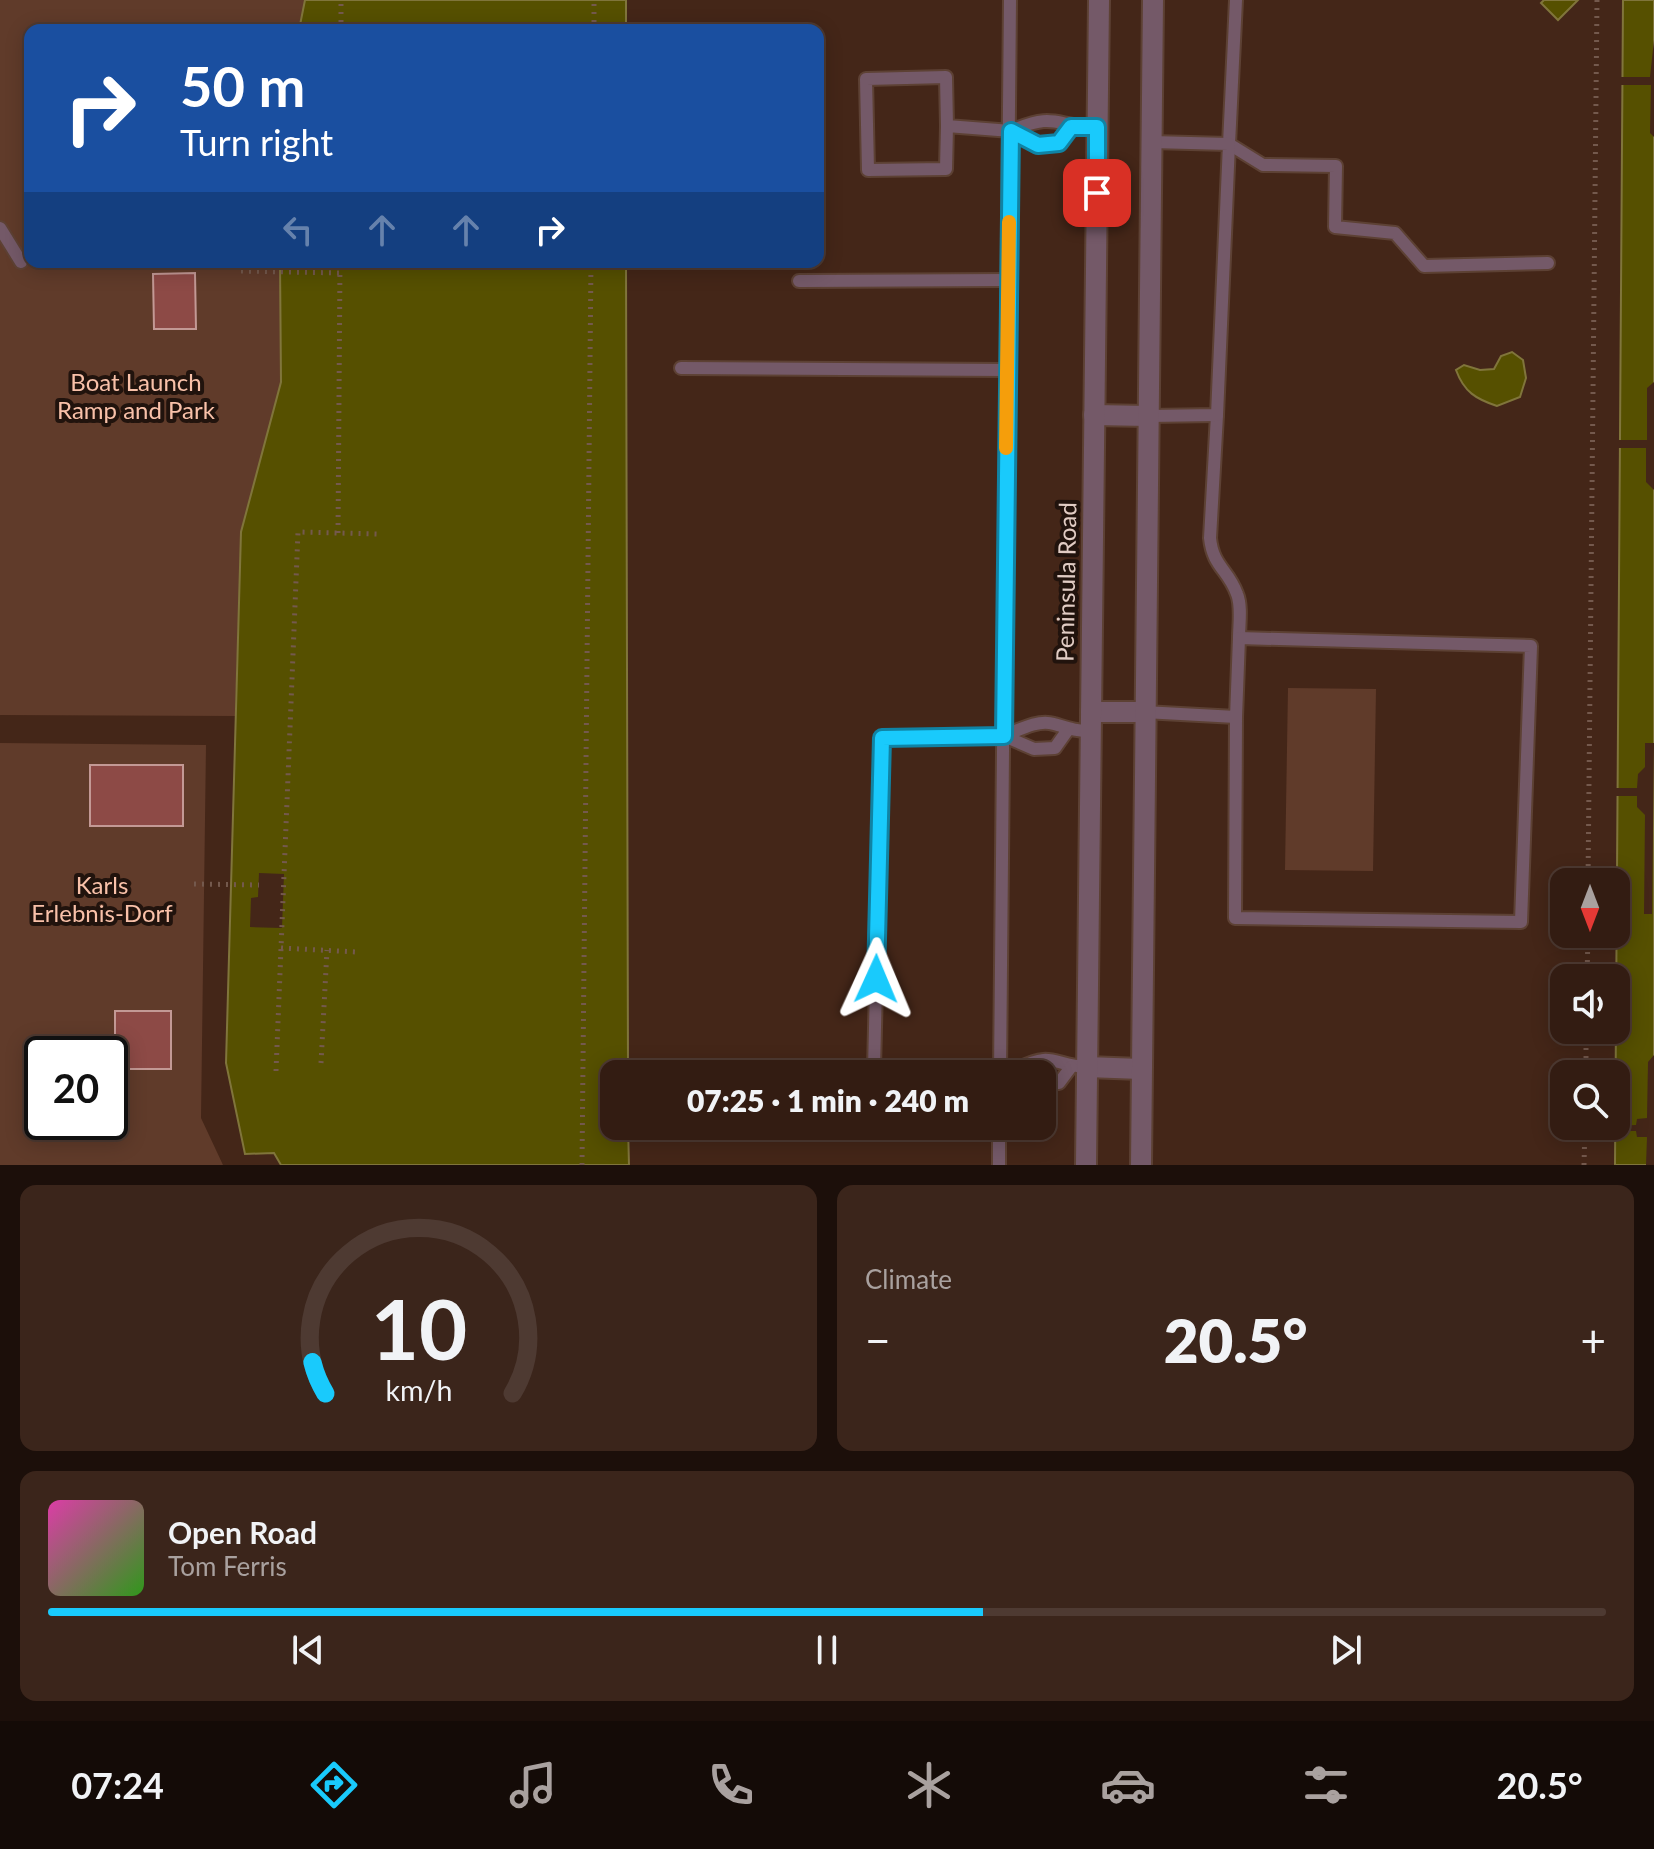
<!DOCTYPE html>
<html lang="en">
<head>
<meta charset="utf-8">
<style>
  :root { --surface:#331c12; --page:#3b251b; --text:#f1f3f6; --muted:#a9a19f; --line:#4e3a32; --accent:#19cafc }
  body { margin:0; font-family:Lato,sans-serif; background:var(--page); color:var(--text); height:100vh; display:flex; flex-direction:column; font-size:30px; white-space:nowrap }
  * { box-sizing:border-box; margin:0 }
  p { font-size:26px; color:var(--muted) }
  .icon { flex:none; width:44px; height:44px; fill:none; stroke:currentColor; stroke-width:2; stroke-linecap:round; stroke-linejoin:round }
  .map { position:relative; height:1165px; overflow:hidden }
  .details { display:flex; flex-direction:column; gap:20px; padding:20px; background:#1c0f0a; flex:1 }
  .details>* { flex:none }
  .hud { position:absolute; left:24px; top:24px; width:800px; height:244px; border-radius:16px; box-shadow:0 4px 20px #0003,0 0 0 2px var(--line); background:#1a4fa0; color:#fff; overflow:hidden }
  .needle { width:52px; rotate:180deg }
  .controls { position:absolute; left:1550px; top:868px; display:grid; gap:16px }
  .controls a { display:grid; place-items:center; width:80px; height:80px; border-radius:16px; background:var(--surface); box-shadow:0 4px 20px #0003,0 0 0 2px var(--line); font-size:40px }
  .speed { position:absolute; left:24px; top:1036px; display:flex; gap:16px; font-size:40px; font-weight:700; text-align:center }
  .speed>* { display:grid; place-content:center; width:104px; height:104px; border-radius:50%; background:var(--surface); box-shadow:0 4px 20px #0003,0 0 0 2px var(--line); line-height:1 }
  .speed .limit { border:4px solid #111; border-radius:12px; background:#fff; color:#111 }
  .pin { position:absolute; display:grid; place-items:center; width:68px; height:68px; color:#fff; margin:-34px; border-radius:16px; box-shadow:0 4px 12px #0006 }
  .me { position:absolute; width:88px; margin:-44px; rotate:1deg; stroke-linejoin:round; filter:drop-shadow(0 0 6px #0008) }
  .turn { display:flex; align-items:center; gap:28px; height:168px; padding:0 24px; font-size:36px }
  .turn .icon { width:104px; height:104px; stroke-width:2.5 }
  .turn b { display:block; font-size:56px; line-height:68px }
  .lanes { display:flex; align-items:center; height:76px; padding:0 24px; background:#0003; justify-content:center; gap:40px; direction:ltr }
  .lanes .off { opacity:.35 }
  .big { font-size:60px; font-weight:800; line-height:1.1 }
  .details .tile { flex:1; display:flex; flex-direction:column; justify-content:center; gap:12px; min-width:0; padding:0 28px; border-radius:16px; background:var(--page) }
  .details .dial { align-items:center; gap:0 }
  .dial svg { height:208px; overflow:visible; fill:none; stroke:var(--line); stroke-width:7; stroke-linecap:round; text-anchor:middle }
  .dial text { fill:var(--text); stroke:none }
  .song { display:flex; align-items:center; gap:24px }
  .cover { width:96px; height:96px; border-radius:12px; background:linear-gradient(135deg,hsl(320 70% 55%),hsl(110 70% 35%)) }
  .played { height:8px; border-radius:4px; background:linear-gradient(90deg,var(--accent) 60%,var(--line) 60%) }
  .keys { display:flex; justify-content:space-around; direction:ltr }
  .heat { display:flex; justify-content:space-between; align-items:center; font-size:44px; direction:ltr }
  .details .tiles { flex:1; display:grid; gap:20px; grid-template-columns:1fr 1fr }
  .tile:last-child { grid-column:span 2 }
  .trip { position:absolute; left:600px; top:1060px; width:456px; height:80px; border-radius:16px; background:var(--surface); box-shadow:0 4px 20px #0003,0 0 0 2px var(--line); font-weight:800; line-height:80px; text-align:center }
  .tab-bar { display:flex; height:128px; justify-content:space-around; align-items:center; background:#140b07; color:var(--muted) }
  .tab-bar .icon { width:56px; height:56px }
  .tab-bar .current { color:var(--accent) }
  .tab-bar b { font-size:36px; color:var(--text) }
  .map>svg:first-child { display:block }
  .green { fill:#603b2a; fill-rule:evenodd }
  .water { fill:#565000; stroke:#80753b; stroke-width:2 }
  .pier { fill:#442618 }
  .building { fill:#8d4a46; stroke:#c39995; stroke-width:2 }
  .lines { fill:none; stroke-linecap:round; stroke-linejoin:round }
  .lane-casing { stroke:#5d4134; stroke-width:16 }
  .street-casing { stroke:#5d4134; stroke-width:24 }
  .path { stroke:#74594d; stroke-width:5; stroke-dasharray:2 6; stroke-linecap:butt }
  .lane { stroke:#745968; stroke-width:12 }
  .street { stroke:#745968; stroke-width:20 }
  .route-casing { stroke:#1083a4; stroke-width:20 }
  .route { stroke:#19cafc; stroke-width:14 }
  .slow { stroke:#f59e0b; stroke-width:14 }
  .labels { text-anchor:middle; stroke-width:8; stroke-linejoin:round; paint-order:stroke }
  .park-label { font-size:24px; fill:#f9c1a9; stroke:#21130d }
  .street-label { font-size:24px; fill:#e1ccc4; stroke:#21130d }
</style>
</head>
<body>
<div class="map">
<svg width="1654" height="1165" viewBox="0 0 1654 1165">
  <rect width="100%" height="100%" fill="#442618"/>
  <g class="green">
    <path d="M0,0H305L299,30H30V262H280L281,382L241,532L235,716L0,715Z"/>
    <path d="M1288,688L1376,689L1373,871L1285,870Z"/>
    <path d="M0,743L206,745L201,1118L223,1165H0ZM42,1054H110V1122H42Z"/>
  </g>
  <g class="water">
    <path d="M305,0H626V30H299Z"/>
    <path d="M1544,0H1578L1558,20L1541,3Z"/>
    <path d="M1623,0H1654V1165H1615Z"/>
    <path d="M280,262H626L628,1074H614V1126H628L629,1165H281L274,1153L245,1154L226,1063L241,532L281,382Z"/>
    <path d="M1512,352L1523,360L1526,378L1520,397L1497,406C1476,399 1464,392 1456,370L1464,365L1480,370L1494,369L1501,356Z"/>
  </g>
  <g class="pier">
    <path d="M1654,40V137L1650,133L1651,85H1619V77H1650Z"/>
    <path d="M1654,382V490L1646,482V448H1616V440H1647V388Z"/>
    <path d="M1645,743H1654L1652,914H1644L1645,815L1637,807V796H1614V788H1637L1638,774L1645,767Z"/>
    <path d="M259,873L284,874L282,928L250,927L251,898L258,897Z"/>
    <path d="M1654,1055V1165H1646L1647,1137H1637L1636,1131H1612V1126L1636,1125L1637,1119L1647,1118L1648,1062Z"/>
  </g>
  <g class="building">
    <path d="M195,273L196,329H154L153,274Z"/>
    <rect x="90" y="765" width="93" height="61"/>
    <rect x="115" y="1011" width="56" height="58"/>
  </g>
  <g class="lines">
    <defs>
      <g id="lane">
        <path d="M1236,0L1229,144L1263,165L1336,166L1335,227L1395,233L1424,266L1548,263"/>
        <path d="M947,126L946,169L868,170L866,79L946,77L947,126L1011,131"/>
        <path d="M1071,127L1059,143L1038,145L1011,131C1057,111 1054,127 1097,127"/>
        <path d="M0,228L21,262"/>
        <path d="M799,281L1008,280"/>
        <path d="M681,368L1006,370"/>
        <path d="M1217,415L1210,538C1213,567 1228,569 1237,594C1242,606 1239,625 1239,638"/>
        <path d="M1148,416L1217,415L1229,144L1151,142"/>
        <path d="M1144,712L1236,717L1235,918L1521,922L1531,646L1239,638L1236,717"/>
        <path d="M1067,731L1055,748L1034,749L1004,736C1019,730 1038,719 1054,724C1068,728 1075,731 1091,731"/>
        <path d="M1004,736L882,738L874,1069H1017"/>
        <path d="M1021,1072L1017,1069C1054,1050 1053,1066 1087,1067"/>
        <path d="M1000,1074L1010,0"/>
        <path d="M1042,1084L1059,1083L1071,1067"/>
        <path d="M999,1165V1126"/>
      </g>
      <g id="street">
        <path d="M1094,415L1148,416"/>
        <path d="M1091,712H1144"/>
        <path d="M1087,1067L1141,1069"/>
        <path d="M1086,1165L1099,0"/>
        <path d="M1141,1165L1153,0"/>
      </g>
    </defs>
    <use href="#lane" class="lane-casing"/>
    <use href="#street" class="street-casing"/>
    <g class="path">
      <path d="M341,30V0"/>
      <path d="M594,30V0"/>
      <path d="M241,271L340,273"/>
      <path d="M338,533L340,262"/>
      <path d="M1588,882L1597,0"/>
      <path d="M194,884L259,885"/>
      <path d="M281,948L357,952"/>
      <path d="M1587,978L1588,934"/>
      <path d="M321,1063L327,950"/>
      <path d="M276,1071L298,532L378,534"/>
      <path d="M1586,1074V1030"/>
      <path d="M582,1165L591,262"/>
      <path d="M1584,1165L1585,1126"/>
    </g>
    <use href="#lane" class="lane"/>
    <use href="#street" class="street"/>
  </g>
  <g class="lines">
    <defs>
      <path id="route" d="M876,979L882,738L1004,736L1011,131L1038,145L1059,143L1071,127H1097V193"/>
    </defs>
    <use href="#route" class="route-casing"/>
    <use href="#route" class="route"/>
    <path class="slow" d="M1006,448L1009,222"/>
  </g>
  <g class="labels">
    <g class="park-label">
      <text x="136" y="391">Boat Launch<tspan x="136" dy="28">Ramp and Park</tspan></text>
      <text x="102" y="894">Karls<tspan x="102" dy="28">Erlebnis-Dorf</tspan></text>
    </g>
    <g class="street-label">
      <text transform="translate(1067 582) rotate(-89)" y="8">Peninsula Road</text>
    </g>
  </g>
</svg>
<div class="controls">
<a><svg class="needle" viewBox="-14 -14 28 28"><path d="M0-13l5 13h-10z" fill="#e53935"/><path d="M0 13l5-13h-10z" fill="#a9a19f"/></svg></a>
<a><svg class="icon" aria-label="sound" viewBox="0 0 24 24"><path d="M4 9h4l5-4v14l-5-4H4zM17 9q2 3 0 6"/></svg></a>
<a><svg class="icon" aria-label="search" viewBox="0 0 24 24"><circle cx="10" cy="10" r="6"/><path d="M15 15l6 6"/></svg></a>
</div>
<div class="speed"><div class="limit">20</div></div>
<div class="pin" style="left:1097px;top:193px;background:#d93025"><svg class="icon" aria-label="arrive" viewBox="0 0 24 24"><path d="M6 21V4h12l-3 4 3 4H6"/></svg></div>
<svg class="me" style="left:876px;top:979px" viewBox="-20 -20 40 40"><path d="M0-17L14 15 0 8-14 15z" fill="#19cafc" stroke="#fff" stroke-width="4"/></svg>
<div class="trip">07:25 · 1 min · 240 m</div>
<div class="hud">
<div class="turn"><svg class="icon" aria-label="right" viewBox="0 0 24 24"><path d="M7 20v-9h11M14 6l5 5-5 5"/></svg><div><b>50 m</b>Turn right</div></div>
<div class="lanes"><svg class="icon off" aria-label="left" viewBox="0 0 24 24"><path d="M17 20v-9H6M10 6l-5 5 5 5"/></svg><svg class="icon off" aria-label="ahead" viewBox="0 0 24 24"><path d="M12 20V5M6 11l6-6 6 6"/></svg><svg class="icon off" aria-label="ahead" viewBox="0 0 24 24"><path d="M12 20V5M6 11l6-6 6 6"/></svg><svg class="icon" aria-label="right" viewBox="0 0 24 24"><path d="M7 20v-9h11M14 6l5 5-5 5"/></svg></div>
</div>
</div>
<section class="details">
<div class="tiles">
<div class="tile dial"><svg viewBox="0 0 100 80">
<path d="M14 69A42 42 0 1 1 86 69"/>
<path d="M14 69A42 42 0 0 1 9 57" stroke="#19cafc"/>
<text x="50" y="56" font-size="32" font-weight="700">10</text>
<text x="50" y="72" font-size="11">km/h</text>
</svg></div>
<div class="tile"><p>Climate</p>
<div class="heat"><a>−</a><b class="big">20.5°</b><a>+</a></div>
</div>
<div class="tile">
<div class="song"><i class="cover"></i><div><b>Open Road</b><p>Tom Ferris</p></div></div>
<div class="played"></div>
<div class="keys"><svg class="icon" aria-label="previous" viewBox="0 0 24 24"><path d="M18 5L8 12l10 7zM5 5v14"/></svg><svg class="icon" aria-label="pause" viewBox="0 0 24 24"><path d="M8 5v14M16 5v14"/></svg><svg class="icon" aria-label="next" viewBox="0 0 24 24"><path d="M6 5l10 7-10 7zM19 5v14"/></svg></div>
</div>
</div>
</section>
<nav class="tab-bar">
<b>07:24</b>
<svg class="icon current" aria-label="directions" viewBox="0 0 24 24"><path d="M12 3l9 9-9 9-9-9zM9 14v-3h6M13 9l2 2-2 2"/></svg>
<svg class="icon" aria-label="music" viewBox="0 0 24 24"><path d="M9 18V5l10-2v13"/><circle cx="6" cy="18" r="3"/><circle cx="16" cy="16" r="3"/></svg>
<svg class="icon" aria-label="phone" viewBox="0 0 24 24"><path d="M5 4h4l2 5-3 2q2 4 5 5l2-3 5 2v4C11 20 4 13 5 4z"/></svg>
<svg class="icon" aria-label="climate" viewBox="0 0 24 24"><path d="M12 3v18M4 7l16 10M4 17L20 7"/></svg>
<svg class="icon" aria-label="car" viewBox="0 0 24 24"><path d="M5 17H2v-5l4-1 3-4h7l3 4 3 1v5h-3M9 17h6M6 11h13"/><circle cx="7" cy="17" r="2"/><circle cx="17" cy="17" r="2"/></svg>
<svg class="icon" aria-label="filters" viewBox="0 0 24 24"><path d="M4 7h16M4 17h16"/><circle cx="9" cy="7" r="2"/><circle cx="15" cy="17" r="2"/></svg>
<b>20.5°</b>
</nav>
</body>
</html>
